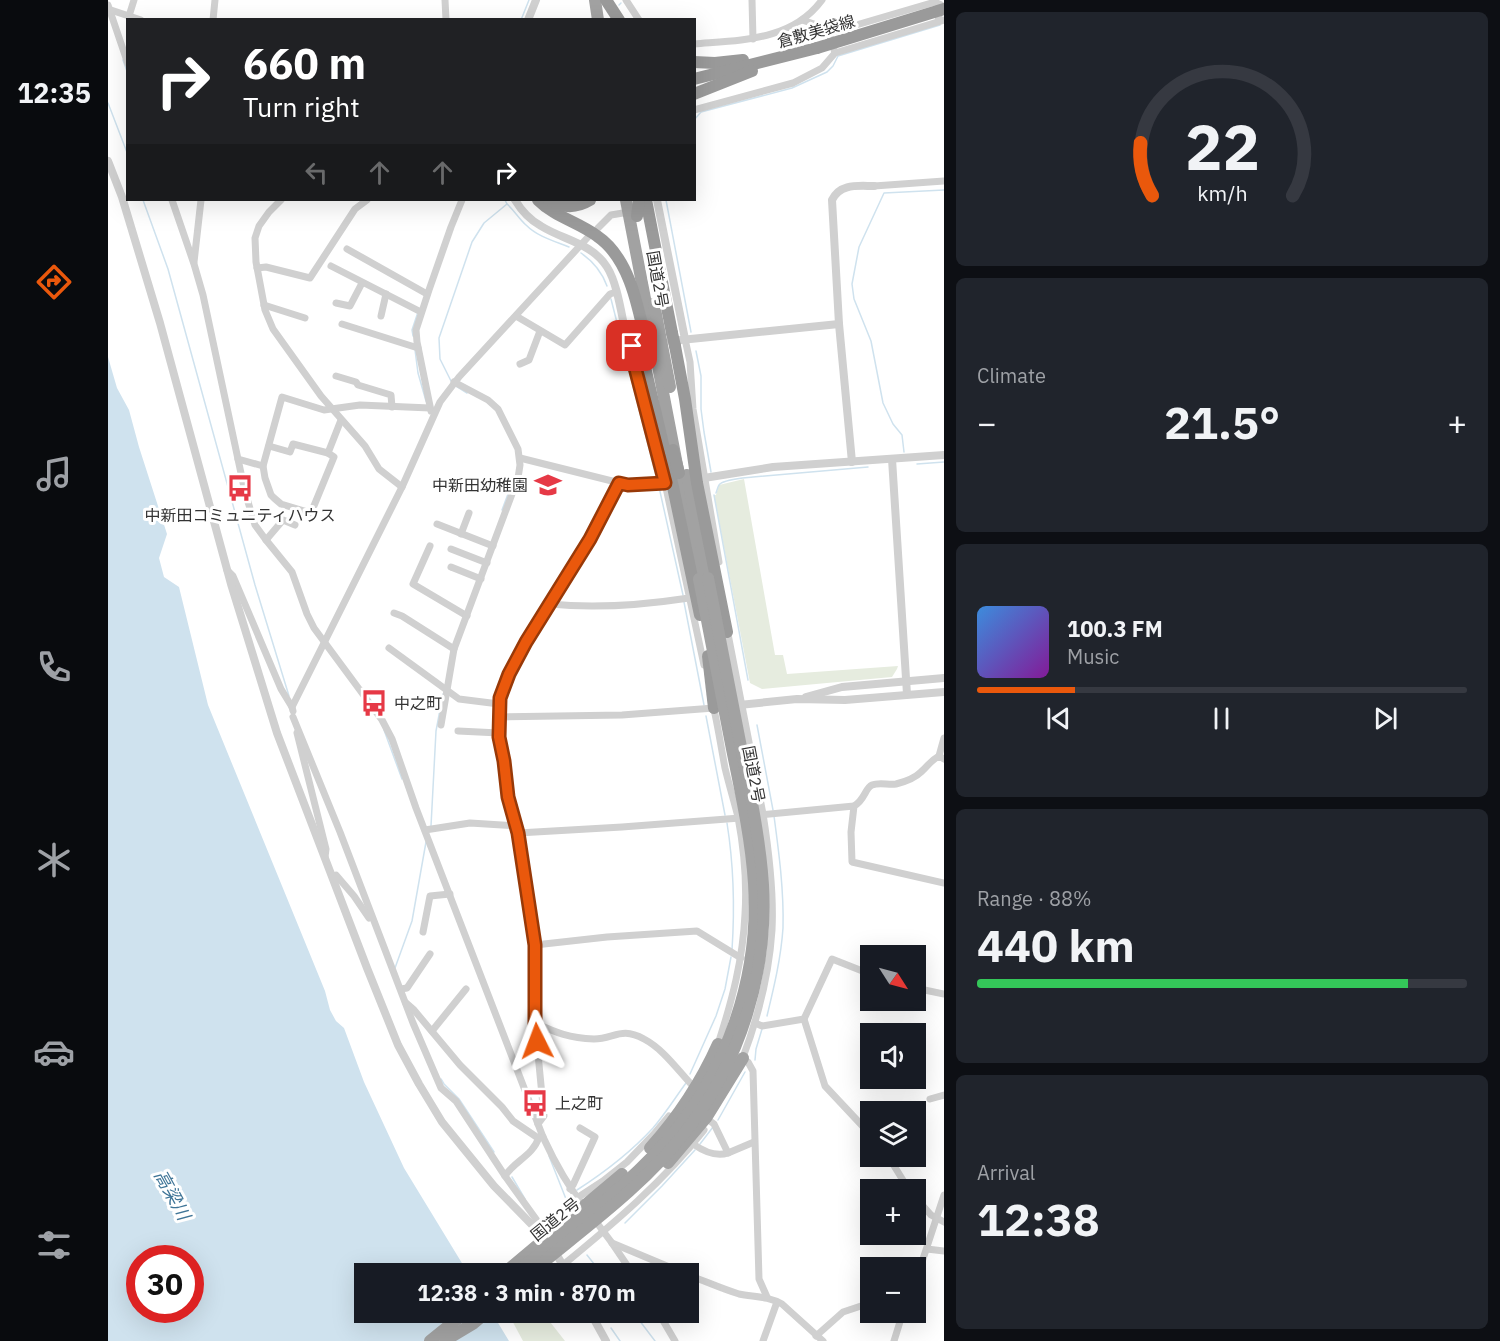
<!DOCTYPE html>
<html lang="en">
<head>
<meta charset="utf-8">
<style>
  :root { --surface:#171b24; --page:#20242c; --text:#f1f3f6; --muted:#9ea1a6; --line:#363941; --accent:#ea580c }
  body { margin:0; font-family:"IBM Plex Sans","Noto Sans JP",sans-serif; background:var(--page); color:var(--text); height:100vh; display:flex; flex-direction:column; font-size:22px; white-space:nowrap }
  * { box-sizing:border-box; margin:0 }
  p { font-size:20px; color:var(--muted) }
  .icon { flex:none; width:33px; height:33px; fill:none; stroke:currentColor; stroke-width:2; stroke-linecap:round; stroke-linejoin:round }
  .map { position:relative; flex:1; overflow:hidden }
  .panel { display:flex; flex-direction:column; gap:12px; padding:12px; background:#0d0f14; width:556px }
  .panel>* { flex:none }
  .banner { position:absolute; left:18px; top:18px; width:570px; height:183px; border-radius:0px; box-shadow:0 6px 24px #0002; background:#202124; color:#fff; overflow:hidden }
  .needle { width:39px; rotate:126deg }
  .tools { position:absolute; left:752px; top:945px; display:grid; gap:12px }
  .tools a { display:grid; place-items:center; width:66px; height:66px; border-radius:0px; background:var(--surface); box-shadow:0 6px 24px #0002; font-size:30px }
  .speed { position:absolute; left:18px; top:1245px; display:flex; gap:12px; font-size:30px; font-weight:700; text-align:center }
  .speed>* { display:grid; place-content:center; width:78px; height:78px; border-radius:50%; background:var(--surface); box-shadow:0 6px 24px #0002; line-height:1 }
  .speed .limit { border:9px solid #d22; background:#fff; color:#111 }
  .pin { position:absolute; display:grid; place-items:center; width:51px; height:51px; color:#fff; margin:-26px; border-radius:12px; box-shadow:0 3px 9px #0006 }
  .me { position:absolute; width:66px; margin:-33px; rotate:357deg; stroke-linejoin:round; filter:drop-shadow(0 0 4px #0008) }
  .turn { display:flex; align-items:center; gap:21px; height:126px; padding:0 18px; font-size:27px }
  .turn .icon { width:78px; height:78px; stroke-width:2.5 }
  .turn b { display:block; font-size:42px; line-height:51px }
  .lanes { display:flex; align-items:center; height:57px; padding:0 18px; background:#0003; justify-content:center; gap:30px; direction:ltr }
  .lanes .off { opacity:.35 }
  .big { font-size:45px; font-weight:700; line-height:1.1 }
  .panel .tile { flex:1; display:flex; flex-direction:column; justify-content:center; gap:9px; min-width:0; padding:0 21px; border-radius:9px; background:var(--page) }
  .panel .dial { align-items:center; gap:0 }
  .dial svg { height:156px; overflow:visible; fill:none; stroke:var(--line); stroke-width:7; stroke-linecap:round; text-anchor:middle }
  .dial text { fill:var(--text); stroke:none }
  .song { display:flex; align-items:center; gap:18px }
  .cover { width:72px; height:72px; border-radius:9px; background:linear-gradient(135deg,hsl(210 70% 55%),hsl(290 70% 35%)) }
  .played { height:6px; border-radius:3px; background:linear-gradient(90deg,var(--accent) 20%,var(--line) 20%) }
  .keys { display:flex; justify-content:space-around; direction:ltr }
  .heat { display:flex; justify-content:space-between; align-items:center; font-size:33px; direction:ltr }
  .charge { height:9px; border-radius:4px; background:linear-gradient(90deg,#34c759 88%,var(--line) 0) }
  .trip { position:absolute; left:246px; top:1263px; width:345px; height:60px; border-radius:0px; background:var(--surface); box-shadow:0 6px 24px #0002; font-weight:700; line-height:60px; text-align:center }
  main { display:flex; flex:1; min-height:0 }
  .tab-bar { display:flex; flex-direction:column; width:108px; justify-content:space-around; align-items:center; background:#090b0e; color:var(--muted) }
  .tab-bar .icon { width:42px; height:42px }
  .tab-bar .current { color:var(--accent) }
  .tab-bar b { font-size:27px; color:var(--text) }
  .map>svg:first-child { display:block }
  .green { fill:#e6ecdf }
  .water { fill:#cfe2ee; fill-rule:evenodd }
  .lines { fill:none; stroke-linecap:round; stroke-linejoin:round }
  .stream { stroke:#cfe2ee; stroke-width:1.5 }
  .minor { stroke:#d0d0d0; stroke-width:7 }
  .tertiary { stroke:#d0d0d0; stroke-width:8 }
  .trunk { stroke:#a2a2a2; stroke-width:12 }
  .motorway { stroke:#9a9a9a; stroke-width:12 }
  .trunk-bridge { stroke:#a2a2a2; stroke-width:12 }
  .motorway-bridge { stroke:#9a9a9a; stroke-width:12 }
  .route-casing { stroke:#983908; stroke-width:15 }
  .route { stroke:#ea580c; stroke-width:10 }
  .labels { text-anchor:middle; stroke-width:6; stroke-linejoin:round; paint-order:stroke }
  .street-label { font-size:16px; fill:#333; stroke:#fff }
  .poi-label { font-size:16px; fill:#333; stroke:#fff; text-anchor:start }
  .water-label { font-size:18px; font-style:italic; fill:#3f7597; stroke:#fff }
</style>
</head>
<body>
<main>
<nav class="tab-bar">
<b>12:35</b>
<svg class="icon current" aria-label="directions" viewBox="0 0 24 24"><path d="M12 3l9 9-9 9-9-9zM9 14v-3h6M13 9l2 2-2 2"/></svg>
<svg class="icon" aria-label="music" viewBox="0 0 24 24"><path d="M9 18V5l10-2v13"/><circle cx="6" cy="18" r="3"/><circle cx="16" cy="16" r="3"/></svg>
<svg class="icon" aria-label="phone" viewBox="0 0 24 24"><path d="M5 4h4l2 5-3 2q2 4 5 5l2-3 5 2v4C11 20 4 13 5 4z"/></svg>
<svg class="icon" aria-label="climate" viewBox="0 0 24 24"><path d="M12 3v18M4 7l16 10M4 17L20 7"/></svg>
<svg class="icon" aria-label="car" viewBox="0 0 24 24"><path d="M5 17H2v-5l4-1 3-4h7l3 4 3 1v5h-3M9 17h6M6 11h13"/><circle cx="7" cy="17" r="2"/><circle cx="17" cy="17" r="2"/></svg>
<svg class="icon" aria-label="filters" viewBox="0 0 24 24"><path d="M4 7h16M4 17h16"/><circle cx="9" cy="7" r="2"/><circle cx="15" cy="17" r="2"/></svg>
</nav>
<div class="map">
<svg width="836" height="1341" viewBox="0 0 836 1341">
  <rect width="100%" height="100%" fill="#fff"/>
  <g class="green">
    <path d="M636,479L667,655H675L679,674L790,666L789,669L784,677L654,689L642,683L606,495H608L611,485Z"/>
    <path d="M400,1313H435L457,1341H415Z"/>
  </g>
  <path class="water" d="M0,357L9,388L21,410L31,447L59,534L51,558L56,577L71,587L100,705L217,991L222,1010L228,1021L236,1028L256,1082L296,1168L360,1273L256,1274V1312L384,1313L401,1341H0ZM32,1258H82V1310H32Z"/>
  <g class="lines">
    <g class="stream">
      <path d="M511,5L513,3"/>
      <path d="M413,20L421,0"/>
      <path d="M15,60L20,74"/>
      <path d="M0,103L20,155"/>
      <path d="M586,120L593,112L684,88L719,72L725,66L730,56L832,25"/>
      <path d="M35,200L60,269L147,585L181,696"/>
      <path d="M558,200L583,332"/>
      <path d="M399,204C406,210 411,219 418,225C430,237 446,241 461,247"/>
      <path d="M473,253C486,262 494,272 499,286"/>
      <path d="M503,299L549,480"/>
      <path d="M305,336L304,330L310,312"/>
      <path d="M307,350L310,373L318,401"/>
      <path d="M588,351L593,376V409L596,432L603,472"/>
      <path d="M343,381L332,359L331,338L364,242L376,223L399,204L397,200"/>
      <path d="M348,386L359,393"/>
      <path d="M796,452L794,435L785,424L775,403L763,341L746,299L744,284L751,247L776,193L836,190"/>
      <path d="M809,464L836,462"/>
      <path d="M551,487L575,595"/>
      <path d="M608,493C609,491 610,485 612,484C618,479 637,478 645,477L760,467"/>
      <path d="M606,495L640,680"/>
      <path d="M394,510L403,486"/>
      <path d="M576,602L596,705"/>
      <path d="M598,716L617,815"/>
      <path d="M649,725L665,810"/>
      <path d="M276,730L294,779"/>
      <path d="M619,823C626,867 627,905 624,950"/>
      <path d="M323,826L328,731L335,694"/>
      <path d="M287,968L304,921L318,842"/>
      <path d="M659,1016C666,987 673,958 675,928C676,891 671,853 666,816"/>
      <path d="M647,1060L648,1049L654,1029"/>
      <path d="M582,1074L608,1016L617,989L623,957"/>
      <path d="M333,1079L336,1084L351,1099L386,1152"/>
      <path d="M610,1120L637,1072"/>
      <path d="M592,1144L605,1127"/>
      <path d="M441,1156L458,1199L459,1198"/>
      <path d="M404,1177L417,1199"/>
      <path d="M469,1190C497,1172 522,1153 545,1128C557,1114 567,1098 578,1083"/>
      <path d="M517,1223L554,1186L587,1150"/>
      <path d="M479,1255L494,1274"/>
      <path d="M525,1312L547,1341"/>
      <path d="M503,1328L512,1341"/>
    </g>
    <g class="minor">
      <path d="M337,0L338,20"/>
      <path d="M518,0L531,20"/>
      <path d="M644,0L645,39"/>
      <path d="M0,5L20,64"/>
      <path d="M0,9L33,20"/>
      <path d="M21,16L26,0"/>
      <path d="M105,20L107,0"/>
      <path d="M721,33L827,2L833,5L830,21"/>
      <path d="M586,44C633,40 684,41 714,0"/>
      <path d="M727,53L836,20"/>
      <path d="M586,110L685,83L714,68L727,53L721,33L712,26L694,20"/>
      <path d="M766,186L836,181"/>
      <path d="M64,200L86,264L95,295L137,492L147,525L158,540L184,572L199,614L206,628L274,720L284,739L308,808L435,1137C447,1163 459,1185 477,1208"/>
      <path d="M173,200L161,212L151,226L147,238L148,262L157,310L165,329L213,396L257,446L271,469L294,487"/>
      <path d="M490,228L503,215L515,213"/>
      <path d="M239,249L319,294"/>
      <path d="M86,262L93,200"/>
      <path d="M223,266L313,312"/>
      <path d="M149,268L158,267L202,278L247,209L259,200"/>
      <path d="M228,303L242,306L254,283"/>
      <path d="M156,305L197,318"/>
      <path d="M273,316L278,294"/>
      <path d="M408,316L457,345L502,294L508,292"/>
      <path d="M234,324L310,348"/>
      <path d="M577,339L582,362L585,409L611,562"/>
      <path d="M524,346L523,352L557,483L596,665"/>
      <path d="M412,364L421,360L432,331"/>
      <path d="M228,376L248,382L250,385L283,395L284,407"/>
      <path d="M323,411L309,342L308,330L321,290L343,227L354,200"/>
      <path d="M233,420L220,453L226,457L203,513L173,504L166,498L163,495L157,478L155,466L174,397L216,410L252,405L322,408"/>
      <path d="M161,446L182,452L185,444L220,453"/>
      <path d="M412,458L520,485L561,482"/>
      <path d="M130,459L155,466"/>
      <path d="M329,524L385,546"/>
      <path d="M353,534L361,513"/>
      <path d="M158,540L175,520L187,525"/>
      <path d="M322,546L305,584L359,616"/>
      <path d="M343,549L379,563"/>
      <path d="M343,567L373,579"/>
      <path d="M119,570L125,576L173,689L184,707L185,711"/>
      <path d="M442,604C489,609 535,605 581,598"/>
      <path d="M286,613L294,616L346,649"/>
      <path d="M619,629L655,814C661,852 666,891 664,930C661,975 650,1018 634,1060"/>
      <path d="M281,648L351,699L391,704"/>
      <path d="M605,705C610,726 613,747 617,768C621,785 626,801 630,817C636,849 639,882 637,914C635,959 624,1001 610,1044L612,1046"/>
      <path d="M184,707L294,487L332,402L351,377L481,236"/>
      <path d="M185,717L232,832L305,1023L333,1088L348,1101L397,1176L433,1226"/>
      <path d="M392,717L514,715L606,708"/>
      <path d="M333,725L346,649L410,478L412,465L410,449L390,409L380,400L346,382"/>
      <path d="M350,731L391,733"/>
      <path d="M189,733L218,849L217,857"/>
      <path d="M831,756L836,738"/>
      <path d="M746,806L743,832L744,862L836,883"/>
      <path d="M652,815L746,806C757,800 757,788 764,785C771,782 780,785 788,784C796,782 807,778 813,772C821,765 822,761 831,756L836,759"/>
      <path d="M317,830L362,823L408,826"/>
      <path d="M410,833L514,827L632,818"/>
      <path d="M225,876L228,875L246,896L261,918"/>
      <path d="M315,932L322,896L342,894"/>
      <path d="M427,945L499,937L589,931L633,958"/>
      <path d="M807,988L836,994"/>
      <path d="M293,989L299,988L322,954"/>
      <path d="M298,1003L306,1010L352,1065L394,1107L405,1121L430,1138L435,1137"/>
      <path d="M696,1019L724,959L762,974"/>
      <path d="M427,1023C449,1033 461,1038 486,1039C506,1039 513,1026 536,1039C555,1049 569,1069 583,1084"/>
      <path d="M647,1023L654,1026L696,1019L717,1086L762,1134"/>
      <path d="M324,1031L358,989"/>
      <path d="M633,1057L640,1062L645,1071L651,1279L659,1297"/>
      <path d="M822,1099L836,1095"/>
      <path d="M602,1121L606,1124L620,1153L646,1142"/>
      <path d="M430,1124L436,1116L427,1023V945L410,833L400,797L396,761L391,737V704L401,674L418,642L482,539L511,483"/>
      <path d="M585,1144C595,1151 608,1157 620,1153"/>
      <path d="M780,1156L801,1190"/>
      <path d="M397,1176C406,1161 425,1156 431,1137"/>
      <path d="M462,1189L465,1185L487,1137L472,1128"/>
      <path d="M807,1197L823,1215L836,1222"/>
      <path d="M486,1219L504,1243L525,1274"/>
      <path d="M432,1228L469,1198L495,1181L519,1162L546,1134L561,1116"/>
      <path d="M504,1243L578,1274"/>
      <path d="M819,1249L836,1251"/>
      <path d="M455,1265C505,1224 556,1181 596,1130"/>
      <path d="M580,1275C597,1281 614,1289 631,1294C646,1297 660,1296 674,1304L715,1341"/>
      <path d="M807,1278L814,1262L836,1195"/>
      <path d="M550,1312L567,1341"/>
      <path d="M708,1336L735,1312L762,1303"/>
      <path d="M655,1341L669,1302"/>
      <path d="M786,1341L795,1312"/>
    </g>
    <g class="tertiary">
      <path d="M420,20L428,0"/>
      <path d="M0,161L14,197L52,323L123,584L169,733L259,968L290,1045L311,1084L334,1122L386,1186L429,1230L450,1257L460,1274"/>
      <path d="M407,200C413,210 422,220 433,226C455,240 484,243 499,267C510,284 514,319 519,339L524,346H535"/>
      <path d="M549,200L577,339"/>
      <path d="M563,341L731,324"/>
      <path d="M784,459L799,694"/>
      <path d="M744,462L731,324L724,200C732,183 750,186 766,186"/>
      <path d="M596,478L665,467L836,455"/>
      <path d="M698,697L734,687L836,678"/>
      <path d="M621,706L689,699L737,700L836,692"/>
      <path d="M482,1312L498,1341"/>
    </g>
    <g class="trunk">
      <path d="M487,0L490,20"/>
      <path d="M518,200L591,579"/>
      <path d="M546,304L562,387"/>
      <path d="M579,475L600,578"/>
      <path d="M542,1148C570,1117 593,1082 610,1044"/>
      <path d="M560,1163L598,1118L635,1058"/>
      <path d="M338,1340L366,1323L379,1312"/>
      <path d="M322,1341L358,1312"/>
    </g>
    <g class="motorway">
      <path d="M498,0L511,20"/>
      <path d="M586,62L607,63L635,60"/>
      <path d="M586,79L709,48"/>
      <path d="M586,94L644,71"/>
      <path d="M430,200C447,217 470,222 489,236C526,261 532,320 542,361"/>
      <path d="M441,200C455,208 469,208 482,200"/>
      <path d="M538,200L564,333"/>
      <path d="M529,216L531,200"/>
      <path d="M567,346L577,399L589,483L619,632"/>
      <path d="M534,354L565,487L592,615"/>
      <path d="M565,450L571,473"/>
      <path d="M600,656L606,708"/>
    </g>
    <g class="trunk-bridge">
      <path d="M395,1274L514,1174"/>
      <path d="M406,1274C458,1232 513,1192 557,1143C619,1072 652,977 646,883C643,838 633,793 624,749C613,692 602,636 591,579"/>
      <path d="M421,1274C475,1229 535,1187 578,1131C632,1062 660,973 655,885C652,839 642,792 633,747C622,690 611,634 600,578"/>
    </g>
    <g class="motorway-bridge">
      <path d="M709,48L836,9"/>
      <path d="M564,333L567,346"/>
      <path d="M531,340L534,354"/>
    </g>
  </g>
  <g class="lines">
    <defs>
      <path id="route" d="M429,1041L427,1023V945L410,833L400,797L396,761L391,737L392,698L401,674L418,642L482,539L511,483L520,485L557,483L523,352L524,346"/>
    </defs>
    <use href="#route" class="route-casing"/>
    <use href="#route" class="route"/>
  </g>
  <defs>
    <symbol id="school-bare" viewBox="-9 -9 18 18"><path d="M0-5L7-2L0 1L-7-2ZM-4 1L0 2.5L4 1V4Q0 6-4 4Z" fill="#e63946" stroke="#fff" stroke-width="2.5" paint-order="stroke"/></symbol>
    <symbol id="bus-bare" viewBox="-9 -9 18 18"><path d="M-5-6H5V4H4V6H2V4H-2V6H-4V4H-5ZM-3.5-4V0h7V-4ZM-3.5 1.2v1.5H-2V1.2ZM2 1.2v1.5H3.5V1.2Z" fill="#e63946" stroke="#fff" stroke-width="2.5" paint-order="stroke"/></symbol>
  </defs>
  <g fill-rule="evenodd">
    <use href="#school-bare" x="421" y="466" width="38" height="38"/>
    <use href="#bus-bare" x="113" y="469" width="38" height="38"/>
    <use href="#bus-bare" x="247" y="684" width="38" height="38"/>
    <use href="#bus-bare" x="408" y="1084" width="38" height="38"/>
  </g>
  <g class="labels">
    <g class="street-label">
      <text transform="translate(708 31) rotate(-16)" y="6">倉敷美袋線</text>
      <text transform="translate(550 279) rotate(80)" y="6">国道2号</text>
      <text transform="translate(646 774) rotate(79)" y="6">国道2号</text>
      <text transform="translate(447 1219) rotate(-39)" y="6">国道2号</text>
    </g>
    <g class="poi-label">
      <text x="420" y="491" text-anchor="end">中新田幼稚園</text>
      <text x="132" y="521" text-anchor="middle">中新田コミュニティハウス</text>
      <text x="286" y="709">中之町</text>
      <text x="447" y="1109">上之町</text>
    </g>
    <g class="water-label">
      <text transform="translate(64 1195) rotate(61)" y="6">高梁川</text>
    </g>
  </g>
</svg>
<div class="tools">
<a><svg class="needle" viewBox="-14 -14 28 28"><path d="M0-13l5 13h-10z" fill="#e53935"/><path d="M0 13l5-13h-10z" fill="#9ea1a6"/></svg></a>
<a><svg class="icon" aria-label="sound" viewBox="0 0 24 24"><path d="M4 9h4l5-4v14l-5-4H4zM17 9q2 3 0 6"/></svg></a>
<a><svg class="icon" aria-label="layers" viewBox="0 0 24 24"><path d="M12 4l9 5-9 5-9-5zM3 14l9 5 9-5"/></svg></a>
<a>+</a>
<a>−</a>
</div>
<div class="speed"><div class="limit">30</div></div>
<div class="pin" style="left:524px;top:346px;background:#d93025"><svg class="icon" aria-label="arrive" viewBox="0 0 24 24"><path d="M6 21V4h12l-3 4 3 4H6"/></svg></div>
<svg class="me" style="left:429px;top:1041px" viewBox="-20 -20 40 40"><path d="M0-17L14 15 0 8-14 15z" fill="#ea580c" stroke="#fff" stroke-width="4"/></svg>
<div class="trip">12:38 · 3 min · 870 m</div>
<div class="banner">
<div class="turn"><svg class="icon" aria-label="right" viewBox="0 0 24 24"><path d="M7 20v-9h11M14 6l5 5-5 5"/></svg><div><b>660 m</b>Turn right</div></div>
<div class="lanes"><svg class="icon off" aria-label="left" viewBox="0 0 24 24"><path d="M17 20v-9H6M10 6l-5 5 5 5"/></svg><svg class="icon off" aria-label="ahead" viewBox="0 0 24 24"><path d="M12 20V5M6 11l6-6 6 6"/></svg><svg class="icon off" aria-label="ahead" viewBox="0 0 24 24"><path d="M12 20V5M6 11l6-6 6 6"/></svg><svg class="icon" aria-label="right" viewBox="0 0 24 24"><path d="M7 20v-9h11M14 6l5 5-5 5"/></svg></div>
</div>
</div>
<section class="panel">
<div class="tile dial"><svg viewBox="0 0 100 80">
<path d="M14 69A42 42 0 1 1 86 69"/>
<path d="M14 69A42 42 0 0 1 8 42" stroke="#ea580c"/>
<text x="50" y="56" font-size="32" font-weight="700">22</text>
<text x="50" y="72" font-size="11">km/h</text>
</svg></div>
<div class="tile"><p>Climate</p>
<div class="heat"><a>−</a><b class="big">21.5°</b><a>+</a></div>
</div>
<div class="tile">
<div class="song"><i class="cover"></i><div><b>100.3 FM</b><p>Music</p></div></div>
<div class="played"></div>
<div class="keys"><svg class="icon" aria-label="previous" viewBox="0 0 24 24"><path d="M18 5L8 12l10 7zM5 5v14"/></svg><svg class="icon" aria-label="pause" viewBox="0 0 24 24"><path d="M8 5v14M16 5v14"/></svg><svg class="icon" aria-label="next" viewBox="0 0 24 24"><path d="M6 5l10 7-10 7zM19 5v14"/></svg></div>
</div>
<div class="tile"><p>Range · 88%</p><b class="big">440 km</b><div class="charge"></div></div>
<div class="tile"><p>Arrival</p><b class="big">12:38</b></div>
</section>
</main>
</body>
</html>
